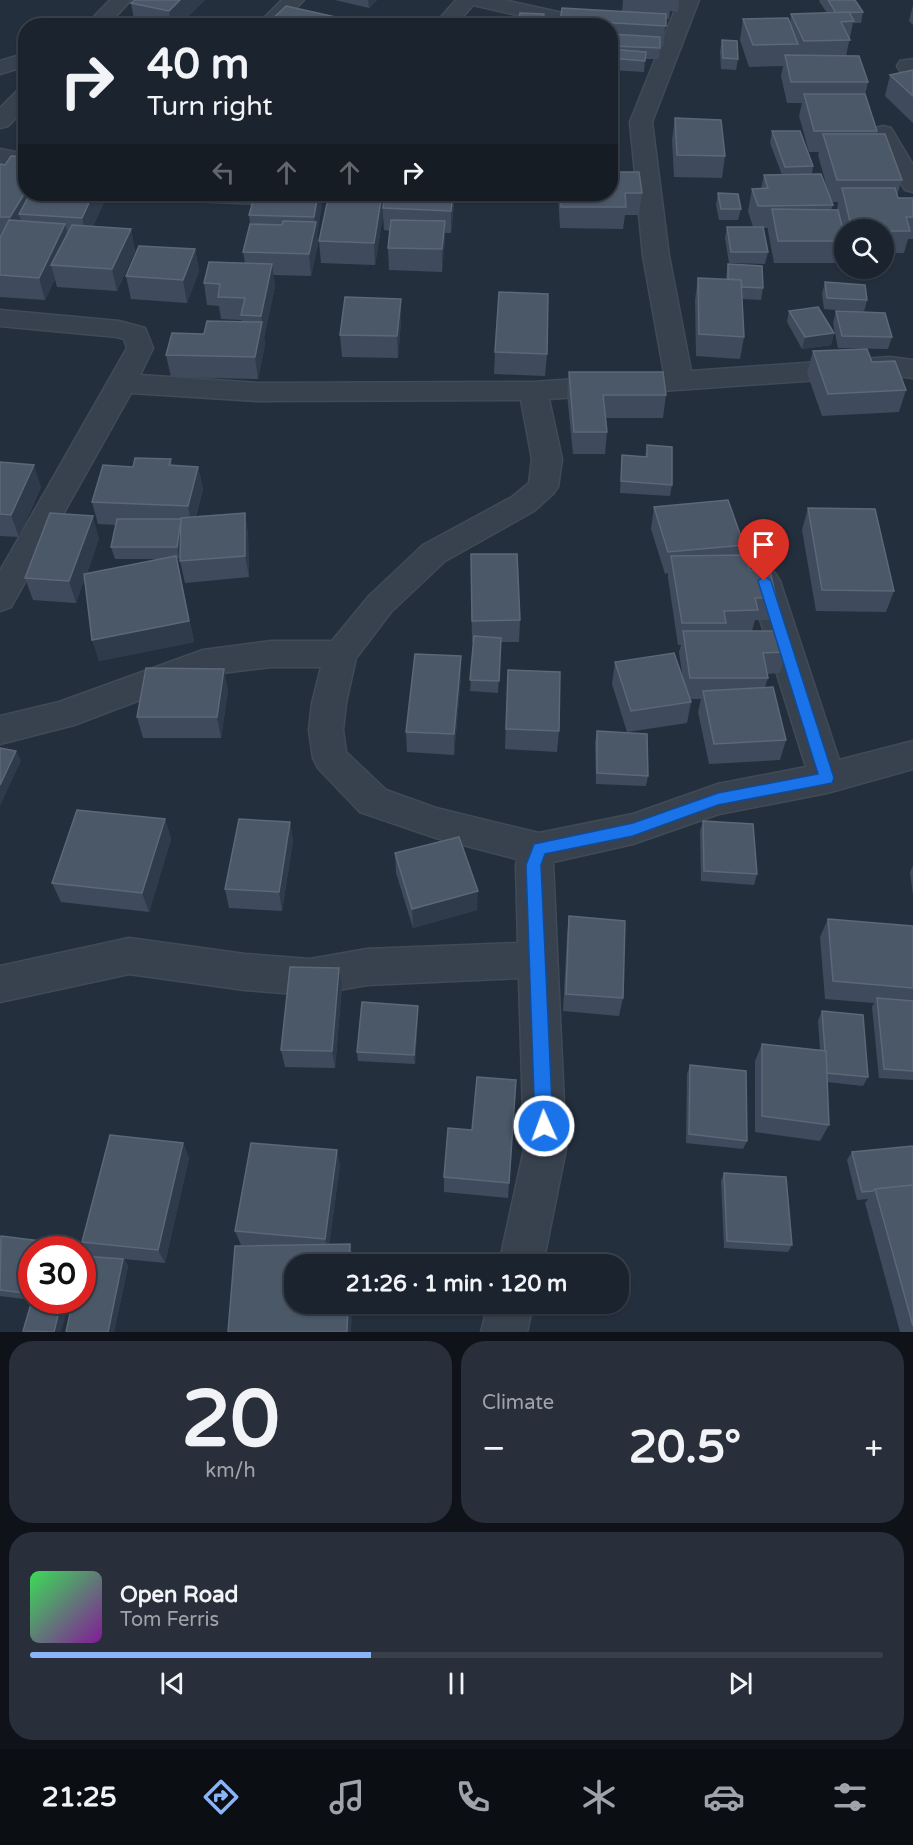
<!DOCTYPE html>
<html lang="en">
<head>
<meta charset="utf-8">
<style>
  :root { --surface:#1b232e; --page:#282f3a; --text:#f1f3f6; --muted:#a0a4aa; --line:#39404a; --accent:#8ab4f8 }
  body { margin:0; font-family:"Varela Round",sans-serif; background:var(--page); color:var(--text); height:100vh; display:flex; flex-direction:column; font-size:22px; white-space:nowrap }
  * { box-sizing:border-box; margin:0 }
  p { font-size:20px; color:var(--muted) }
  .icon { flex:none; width:33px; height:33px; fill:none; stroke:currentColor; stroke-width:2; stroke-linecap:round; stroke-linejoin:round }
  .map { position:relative; height:1332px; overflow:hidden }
  .panel { display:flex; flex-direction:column; gap:9px; padding:9px; background:#0f1319; flex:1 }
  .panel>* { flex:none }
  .top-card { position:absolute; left:18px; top:18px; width:600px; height:183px; border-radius:24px; box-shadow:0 2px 4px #0004,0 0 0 2px var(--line); background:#1b232e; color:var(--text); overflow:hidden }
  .controls { position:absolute; left:834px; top:219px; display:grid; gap:12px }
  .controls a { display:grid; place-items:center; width:60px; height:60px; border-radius:50%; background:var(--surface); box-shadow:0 2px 4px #0004,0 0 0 2px var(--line); font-size:30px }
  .speed { position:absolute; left:18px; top:1236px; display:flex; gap:12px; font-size:30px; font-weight:700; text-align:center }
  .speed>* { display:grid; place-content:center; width:78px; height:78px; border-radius:50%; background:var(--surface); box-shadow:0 2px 4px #0004,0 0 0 2px var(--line); line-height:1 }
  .speed .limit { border:9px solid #d22; background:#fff; color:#111 }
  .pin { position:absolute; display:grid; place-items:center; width:51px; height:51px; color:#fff; margin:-62px -26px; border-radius:50% 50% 50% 0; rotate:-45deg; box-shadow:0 0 6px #0007 }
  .pin .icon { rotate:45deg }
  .me { position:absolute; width:66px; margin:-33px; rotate:358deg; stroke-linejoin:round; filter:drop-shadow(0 0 4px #0008) }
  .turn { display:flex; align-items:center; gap:21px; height:126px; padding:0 30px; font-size:27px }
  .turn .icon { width:78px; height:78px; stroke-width:2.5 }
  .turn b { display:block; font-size:42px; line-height:51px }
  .lanes { display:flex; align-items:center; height:57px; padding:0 30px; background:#0003; justify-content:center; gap:30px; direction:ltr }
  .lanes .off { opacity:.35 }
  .big { font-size:45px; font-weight:800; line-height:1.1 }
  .panel .widget { flex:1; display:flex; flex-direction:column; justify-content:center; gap:9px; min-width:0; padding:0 21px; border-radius:24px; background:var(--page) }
  .panel .dial { align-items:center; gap:0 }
  .dial b { font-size:78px; line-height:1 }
  .song { display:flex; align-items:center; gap:18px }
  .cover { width:72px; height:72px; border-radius:9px; background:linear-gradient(135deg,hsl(130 70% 55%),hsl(290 70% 35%)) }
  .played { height:6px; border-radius:3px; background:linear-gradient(90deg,var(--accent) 40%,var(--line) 40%) }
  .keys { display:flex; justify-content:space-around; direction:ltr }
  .heat { display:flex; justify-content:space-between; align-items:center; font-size:33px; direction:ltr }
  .panel .tiles { flex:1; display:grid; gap:9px; grid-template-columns:1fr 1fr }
  .widget:last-child { grid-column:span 2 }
  .trip { position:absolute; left:284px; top:1254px; width:345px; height:60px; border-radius:24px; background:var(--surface); box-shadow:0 2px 4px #0004,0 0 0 2px var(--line); font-weight:800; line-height:60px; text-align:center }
  .menu { display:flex; height:96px; justify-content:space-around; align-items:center; background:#0b0e12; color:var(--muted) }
  .menu .icon { width:42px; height:42px }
  .menu .current { color:var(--accent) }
  .menu b { font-size:27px; color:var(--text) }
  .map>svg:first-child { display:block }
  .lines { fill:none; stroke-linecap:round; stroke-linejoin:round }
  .street-casing { stroke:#414a57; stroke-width:3 }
  .street { fill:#38414e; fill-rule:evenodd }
  .wall { fill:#3f4b5c }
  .shaded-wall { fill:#2f3b4b }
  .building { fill:#4b5868; stroke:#5c6777; stroke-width:1.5 }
  .route { fill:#1a73e8; stroke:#114b97; stroke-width:1.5 }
</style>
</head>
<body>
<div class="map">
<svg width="913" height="1332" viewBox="0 0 913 1332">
  <rect width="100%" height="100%" fill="#242f3e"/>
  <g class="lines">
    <defs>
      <g id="street">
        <path d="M110,0H131L107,26H85Z"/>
        <path d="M282,0H304L279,26H256Z"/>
        <path d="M456,0H504L572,15L612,19L615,23L610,28V26H564L473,5L455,26H433Z"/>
        <path d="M679,0H699L652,122L669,256L691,371L890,357L913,360V378L890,375L549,399L562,459L558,487L553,494L534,511L445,561L391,612L356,658L346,703L343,730L346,752L386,790L436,808L539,833L633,814L718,784L806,767L748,581L753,573L764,569L775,573L780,581L839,760L913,741V769L827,793L719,814L633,844L553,862L566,1149L543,1264H499L524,1149L519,978L367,985L310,995L245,990L129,974L0,1002V966L129,938L245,954L310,959L367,949L518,943L516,865L517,859L436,838L360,812L318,768L313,758L309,730L312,703L321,667H271L206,675L74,725L0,744V716L59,702L203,650L271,641H332L369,596L423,545L512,497L529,483L532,459L521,400L258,401L131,393L11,607L0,611V571L127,348L124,339L117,337L0,326V310L119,321L145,328L153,348L140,375L258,383L533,382L664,373L643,256L630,122Z"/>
        <path d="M26,53V66L0,74V61Z"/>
        <path d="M913,59V71H900L897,66L900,61Z"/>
        <path d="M26,89V108L8,126L0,128V108L18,90Z"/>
        <path d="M883,126L891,128L913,165V192L905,190L872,133L875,128Z"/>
        <path d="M0,149L26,154V168L0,163Z"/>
        <path d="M178,194H299L302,198L298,203L290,205L190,201L182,199Z"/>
        <path d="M488,1304H533L527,1332H481Z"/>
      </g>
    </defs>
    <use href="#street" class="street-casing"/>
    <use href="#street" class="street"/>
  </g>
  <g class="wall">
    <path d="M205,0L178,26H142L135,24L131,3Z"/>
    <path d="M335,0H377L369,8Z"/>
    <path d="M623,0H679L678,12L670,11L669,19H666L663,47L660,46L659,59H645L644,72L610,70V26H518L544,14V24L559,25L562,8L622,12Z"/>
    <path d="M820,0H855L863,12L861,23H853L846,56L868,82L865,95L877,131V134L902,180L897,195L898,198H913V239H908L904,253H884V230H844V249L841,263H774L768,231V228H763L768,252L765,264L729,263L725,238L727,227H753L748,211L752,189H761L764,175H782L770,143L772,131L813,166L812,174L833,205L831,210H837L838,202H831L818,155L819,152H809L799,116L802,103H787L781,76L783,66L749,67L740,40L743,19L790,23L791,14L827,13L819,1Z"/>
    <path d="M913,5V25L909,21Z"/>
    <path d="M722,40L738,59L736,70L721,69L720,51Z"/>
    <path d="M913,70V123L885,96L890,75Z"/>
    <path d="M610,86L611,94L619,115L617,136H610Z"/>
    <path d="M26,112V128H24L21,116Z"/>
    <path d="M675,118L725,156L722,178L674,177L672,140Z"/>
    <path d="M0,164L26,194H103L105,200L93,226L131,229L135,251L117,291L57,287L55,279L45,300L0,297Z"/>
    <path d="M617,172L642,193L639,215H625L623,229L560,228L558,194H610Z"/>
    <path d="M718,193L741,209L738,220H719L716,205Z"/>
    <path d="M329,194H383V204H454L451,233H445L442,272L389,270L388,248L390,231L384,230L383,215L375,265L321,263L319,241Z"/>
    <path d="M322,203L317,235L318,244L311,276L273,275L275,286L264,338L265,344L258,379L171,377L166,355L204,334L242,321L241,320L221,319L219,306L207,305L204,283L245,263L243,252L250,224L249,215Z"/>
    <path d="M195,249L199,271L187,303L131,299L126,276Z"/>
    <path d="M728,264L763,288L761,300L742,299L744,337L740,359L696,356L695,300L698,278L726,279Z"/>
    <path d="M825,282L867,300L864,312L824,309L822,294Z"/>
    <path d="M789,311L834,333L831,345L802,349L787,322Z"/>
    <path d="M836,311L892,337L888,349L838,348L833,323Z"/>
    <path d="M401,321L398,358L342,357L340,335Z"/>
    <path d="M813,351L872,362L906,390L899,412L822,416L807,373Z"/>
    <path d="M495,352L547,354L545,376L494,374Z"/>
    <path d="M569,372L666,395L663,418H606L607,432L605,454H573L567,394Z"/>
    <path d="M647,445L672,485L670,496L620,493L622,455L645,457Z"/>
    <path d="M171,459L172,466L198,467L203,489L196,516L245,513L248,535L249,577L185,583L180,561V553L179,558L177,559L194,642L99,661L84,580L76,603L33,600L25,578L99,538L87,573L164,559H115L111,547L116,525L98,524L92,502L133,467Z"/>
    <path d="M0,462L41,487L19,537L0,536Z"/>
    <path d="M654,507L744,545L742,555L750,570L776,598L770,620H755L752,631L786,652L780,673L767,674L768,678L765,687L786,740L780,760L709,764L698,712L701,699H690L691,702L687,723L627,732L612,684L615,662L683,680L679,652L681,645H678L668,578V573L665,574L651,529Z"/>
    <path d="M808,508L894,591L886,612L816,611L802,530Z"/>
    <path d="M471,576L520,620L519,642H501L498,693L470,691L474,642H472Z"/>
    <path d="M508,670L559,731L557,752L505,749Z"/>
    <path d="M461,677L454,755L407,752L406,732Z"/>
    <path d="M228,690L221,738H143L137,717Z"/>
    <path d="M597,731L648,776L646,786L596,784L595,742Z"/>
    <path d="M165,819L171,839L149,912L61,902L52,883Z"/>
    <path d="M703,821L757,874L754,885L701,881L700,831Z"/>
    <path d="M290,822L293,841L282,911L229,908L225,889Z"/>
    <path d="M395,853L477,910L413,928L396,873Z"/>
    <path d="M913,866V895L910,872Z"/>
    <path d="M569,916L623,998L619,1016L563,1011L567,935Z"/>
    <path d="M828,919L913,926V1080L879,1078L872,1007L874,1003L825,999L820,937Z"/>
    <path d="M339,968L342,986L335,1068L285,1067L281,1050Z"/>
    <path d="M822,1011L868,1077L863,1086L827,1082L829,1125L820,1141L755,1132V1061L762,1044L820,1050L818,1021Z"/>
    <path d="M418,1015L415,1064L358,1061L357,1052Z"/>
    <path d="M690,1065L747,1141L743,1149L686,1143L687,1074Z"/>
    <path d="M516,1080L508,1198L444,1192V1177L472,1130Z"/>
    <path d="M183,1143L189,1158L165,1263L124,1259L128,1266L114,1332H66L82,1250L85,1253L84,1255L91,1256L82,1242Z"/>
    <path d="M913,1146V1332H900L865,1203L868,1199L857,1200L847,1160L852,1152Z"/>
    <path d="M340,1165L329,1245L350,1244L353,1258L351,1332H228L253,1246L241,1245L235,1231Z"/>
    <path d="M724,1173L792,1245L788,1252L724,1248L721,1181Z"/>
    <path d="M0,1238L32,1250V1300L0,1296Z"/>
    <path d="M34,1300H71L70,1305Z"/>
  </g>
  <g class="shaded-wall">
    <path d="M180,0H205L178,26H171L169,11Z"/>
    <path d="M368,0H377L369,8Z"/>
    <path d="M340,18V26H333Z"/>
    <path d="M26,191V194H42L19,214L23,228L16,239L10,217Z"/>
    <path d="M93,194H103L105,200L87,240L82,218Z"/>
    <path d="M318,194H322V203L317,235L318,244L311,276L309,254L315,225L314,217Z"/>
    <path d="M382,194H383V215L375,265L374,243Z"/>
    <path d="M453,194H454V204L451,233V211Z"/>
    <path d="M445,221V243L442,272V249Z"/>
    <path d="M65,224L71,246L51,265L55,279L45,300L39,278Z"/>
    <path d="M131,229L135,251L117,291L112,269Z"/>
    <path d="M195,249L199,271L187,303L183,280Z"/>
    <path d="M272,264L275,286L264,338L261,316Z"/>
    <path d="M401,299V321L398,358L397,336Z"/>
    <path d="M262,322L265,344L258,379L255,357Z"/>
    <path d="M834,333L831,345L802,349L805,337Z"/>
    <path d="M34,465L41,487L19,537L11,515Z"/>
    <path d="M198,467L203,489L192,528L188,506Z"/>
    <path d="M245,513L248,535L249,577L245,556Z"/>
    <path d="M93,516L99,538L76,603L69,581Z"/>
    <path d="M181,519L184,531L179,558L177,547Z"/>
    <path d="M176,556L194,642L99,661L92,640Z"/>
    <path d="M461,656V677L454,755V734Z"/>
    <path d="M224,669L228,690L221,738L217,717Z"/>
    <path d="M16,751L21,761L0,806V785Z"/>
    <path d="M165,819L171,839L149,912L142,893Z"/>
    <path d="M290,822L293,841L282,911L279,892Z"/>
    <path d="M478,891L477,910L413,928L412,909Z"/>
    <path d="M339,968L342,986L335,1068L332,1051Z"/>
    <path d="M418,1006V1015L415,1064L414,1055Z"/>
    <path d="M183,1143L189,1158L165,1263L158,1250Z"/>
    <path d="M337,1150L340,1165L328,1253L325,1239Z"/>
    <path d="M350,1244L353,1258L352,1264H349Z"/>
    <path d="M123,1259L128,1266L114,1332H108Z"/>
    <path d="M66,1300H71L70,1305Z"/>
    <path d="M348,1304H351V1332H347Z"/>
    <path d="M60,1307L66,1314L61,1332H54Z"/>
  </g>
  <g class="building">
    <path d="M135,0H180L169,11L131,3Z"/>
    <path d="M828,0H855L863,12L836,13Z"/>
    <path d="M286,6L340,18L333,26H265Z"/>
    <path d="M562,8L666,14V26L581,21V23L560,22Z"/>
    <path d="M849,12L854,21L841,22L850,40L804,41L791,14Z"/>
    <path d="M520,13L544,14L543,24L568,26H518Z"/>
    <path d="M788,18L798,44L753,45L743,19Z"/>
    <path d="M610,34L660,37V48L610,46Z"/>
    <path d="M722,40L737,41L738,59L723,58Z"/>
    <path d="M610,49L646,52L645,61L610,58Z"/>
    <path d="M785,55L859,56L868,82H791Z"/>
    <path d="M913,70V96L890,75Z"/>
    <path d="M610,86L611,94H619V115L610,114Z"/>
    <path d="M804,94H865L877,131H814Z"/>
    <path d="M675,118L721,120L725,156L677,155Z"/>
    <path d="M772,131H800L813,166L785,167Z"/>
    <path d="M823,134H885L902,180H837Z"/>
    <path d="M11,156L26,157V191L10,217H0V164L5,165Z"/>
    <path d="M610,162H616L617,172H639L642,193H625L626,207H561V194H610Z"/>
    <path d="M821,174L833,205L758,206L752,189L768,188L764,175Z"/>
    <path d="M842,188H895L898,198H913V217H906L910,231H884V230H852Z"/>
    <path d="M718,193L738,194L741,209H721Z"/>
    <path d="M30,194H93L82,218L19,214Z"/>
    <path d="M255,194H318L314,217L249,215Z"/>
    <path d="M329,194H382L374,243L319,241Z"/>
    <path d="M385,194H453L451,211L383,208Z"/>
    <path d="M772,209L838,210L844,234V241H778Z"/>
    <path d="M9,220L65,224L39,278L0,275V238Z"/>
    <path d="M391,220L445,221L442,249L388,248Z"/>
    <path d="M283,221L316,222L309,254L243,252L250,224L282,225Z"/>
    <path d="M72,225L131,229L112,269L51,265Z"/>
    <path d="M727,227H763L768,252H731Z"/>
    <path d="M139,246L195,249L183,280L126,276Z"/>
    <path d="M209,262L272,264L261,316L241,315L245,298L218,297L220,284L204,283Z"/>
    <path d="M728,264L762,266L763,288L742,287L741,280L728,279Z"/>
    <path d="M698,278L741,280L744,337L699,334Z"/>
    <path d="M825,282L865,285L867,300L827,298Z"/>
    <path d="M499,292L548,294L547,354L495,352Z"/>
    <path d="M345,297L401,299L397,336L340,335Z"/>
    <path d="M818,307L834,333L805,337L789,311Z"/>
    <path d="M836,311L885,313L892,337L842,336Z"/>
    <path d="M207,321L262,322L255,357L166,355L172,333L204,334Z"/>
    <path d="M867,349L872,362L895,361L906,390L828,394L813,351Z"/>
    <path d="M569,372H663L666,395H603L607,432H574Z"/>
    <path d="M647,445L672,447V485L621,481L622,455L647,457Z"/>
    <path d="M135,458L171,459L169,465L198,467L188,506L92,502L103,465L133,467Z"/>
    <path d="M0,462L34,465L11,515L0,514Z"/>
    <path d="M728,500L744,545L668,552L654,507Z"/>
    <path d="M808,508L875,509L894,591L822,590Z"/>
    <path d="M50,513L93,516L69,581L25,578Z"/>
    <path d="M245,513V556L180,561L181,518Z"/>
    <path d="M117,519H181L177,547H111Z"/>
    <path d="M471,554H517L520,620L472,621Z"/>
    <path d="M746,555L750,570H770L776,598H755L758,610L724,611L726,623H682L671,556Z"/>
    <path d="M176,556L189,621L92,640L84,574Z"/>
    <path d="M683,631H781L786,652L763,653L768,678H690Z"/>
    <path d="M474,636L501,638L499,681L470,680Z"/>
    <path d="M674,653L691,702L631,711L615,662Z"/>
    <path d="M415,654L461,656L454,734L406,732Z"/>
    <path d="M146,668L224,669L217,717H137Z"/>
    <path d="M508,670L560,672L559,731L506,729Z"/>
    <path d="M773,687L786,740L714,744L703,691Z"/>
    <path d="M597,731L647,734L648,776L597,773Z"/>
    <path d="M0,748L16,751L0,785Z"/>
    <path d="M77,810L165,819L142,893L52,883Z"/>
    <path d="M239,819L290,822L279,892L225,889Z"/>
    <path d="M703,821L753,824L757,874L704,871Z"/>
    <path d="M459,837L478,891L412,909L395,853Z"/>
    <path d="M569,916L625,921L623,998L566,994Z"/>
    <path d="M828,919L913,926V988L833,981Z"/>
    <path d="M290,967L339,968L332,1051L281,1050Z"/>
    <path d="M877,998L913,1001V1071L884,1069Z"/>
    <path d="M362,1002L418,1006L414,1055L357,1052Z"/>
    <path d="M822,1011L863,1015L868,1077L827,1073L826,1051H825Z"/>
    <path d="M762,1044L826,1051L829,1125L762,1116Z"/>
    <path d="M690,1065L746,1071L747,1141L689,1134Z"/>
    <path d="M477,1077L516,1080L509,1183L444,1177L448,1128L472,1130Z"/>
    <path d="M110,1135L183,1143L158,1250L82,1242Z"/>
    <path d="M251,1143L337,1150L325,1239L235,1231Z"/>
    <path d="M913,1146V1185L875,1189L873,1191L862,1192L852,1152Z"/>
    <path d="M724,1173L786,1177L792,1245L727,1241Z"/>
    <path d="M913,1185V1326L875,1189Z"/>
    <path d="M1,1236L80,1246L79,1250H32V1294L0,1290Z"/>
    <path d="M350,1244L349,1264H294V1304H348L347,1332H228L235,1246Z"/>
    <path d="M82,1256L123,1259L108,1332H66L73,1300H82Z"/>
    <path d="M31,1304L60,1307L54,1332L23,1331Z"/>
  </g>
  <path class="route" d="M764,576L771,581L834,778L832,783L827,784L718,805L633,836L545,854L541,865L553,1126L550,1132L544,1135L538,1132L535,1126L526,865L534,844L633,823L718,793L818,774L758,581Z"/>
</svg>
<div class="controls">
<a><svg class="icon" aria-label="search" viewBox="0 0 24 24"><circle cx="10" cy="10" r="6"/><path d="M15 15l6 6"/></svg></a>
</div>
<div class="speed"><div class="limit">30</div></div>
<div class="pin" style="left:764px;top:581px;background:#d93025"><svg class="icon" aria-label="arrive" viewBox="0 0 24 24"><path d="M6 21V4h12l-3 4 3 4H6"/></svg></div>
<svg class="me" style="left:544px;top:1126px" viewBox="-20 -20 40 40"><circle r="17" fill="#1a73e8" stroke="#fff" stroke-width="3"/><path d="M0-11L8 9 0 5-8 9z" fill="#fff"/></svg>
<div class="trip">21:26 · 1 min · 120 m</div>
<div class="top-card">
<div class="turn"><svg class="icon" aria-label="right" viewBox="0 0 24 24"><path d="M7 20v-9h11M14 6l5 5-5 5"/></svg><div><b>40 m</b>Turn right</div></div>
<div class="lanes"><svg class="icon off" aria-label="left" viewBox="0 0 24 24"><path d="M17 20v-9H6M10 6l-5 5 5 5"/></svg><svg class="icon off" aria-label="ahead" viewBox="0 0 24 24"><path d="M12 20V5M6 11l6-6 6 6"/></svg><svg class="icon off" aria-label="ahead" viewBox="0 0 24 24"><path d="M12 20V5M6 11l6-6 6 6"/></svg><svg class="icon" aria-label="right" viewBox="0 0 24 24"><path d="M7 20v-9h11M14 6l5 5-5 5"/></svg></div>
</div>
</div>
<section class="panel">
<div class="tiles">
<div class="widget dial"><b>20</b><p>km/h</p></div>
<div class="widget"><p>Climate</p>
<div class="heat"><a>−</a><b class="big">20.5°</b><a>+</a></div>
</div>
<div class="widget">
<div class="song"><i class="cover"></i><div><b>Open Road</b><p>Tom Ferris</p></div></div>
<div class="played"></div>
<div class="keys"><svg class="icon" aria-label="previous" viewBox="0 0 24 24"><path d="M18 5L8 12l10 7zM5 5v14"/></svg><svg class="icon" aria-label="pause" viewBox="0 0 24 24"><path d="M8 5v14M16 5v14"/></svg><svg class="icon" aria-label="next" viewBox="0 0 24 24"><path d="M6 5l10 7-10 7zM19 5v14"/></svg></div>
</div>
</div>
</section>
<nav class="menu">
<b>21:25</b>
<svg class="icon current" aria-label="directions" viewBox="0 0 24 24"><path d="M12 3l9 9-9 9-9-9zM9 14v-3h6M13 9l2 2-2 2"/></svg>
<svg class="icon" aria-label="music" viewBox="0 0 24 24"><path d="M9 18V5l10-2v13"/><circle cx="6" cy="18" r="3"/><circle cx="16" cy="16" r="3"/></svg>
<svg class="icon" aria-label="phone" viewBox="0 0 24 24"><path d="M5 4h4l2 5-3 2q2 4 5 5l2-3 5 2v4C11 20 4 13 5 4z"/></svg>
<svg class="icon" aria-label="climate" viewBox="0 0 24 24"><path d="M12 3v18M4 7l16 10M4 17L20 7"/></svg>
<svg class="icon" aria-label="car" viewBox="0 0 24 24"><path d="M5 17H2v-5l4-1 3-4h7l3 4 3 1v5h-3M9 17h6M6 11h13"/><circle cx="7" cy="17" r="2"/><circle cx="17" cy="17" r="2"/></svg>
<svg class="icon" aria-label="filters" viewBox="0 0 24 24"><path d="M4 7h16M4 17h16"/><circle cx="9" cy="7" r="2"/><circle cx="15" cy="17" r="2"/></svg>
</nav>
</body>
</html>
